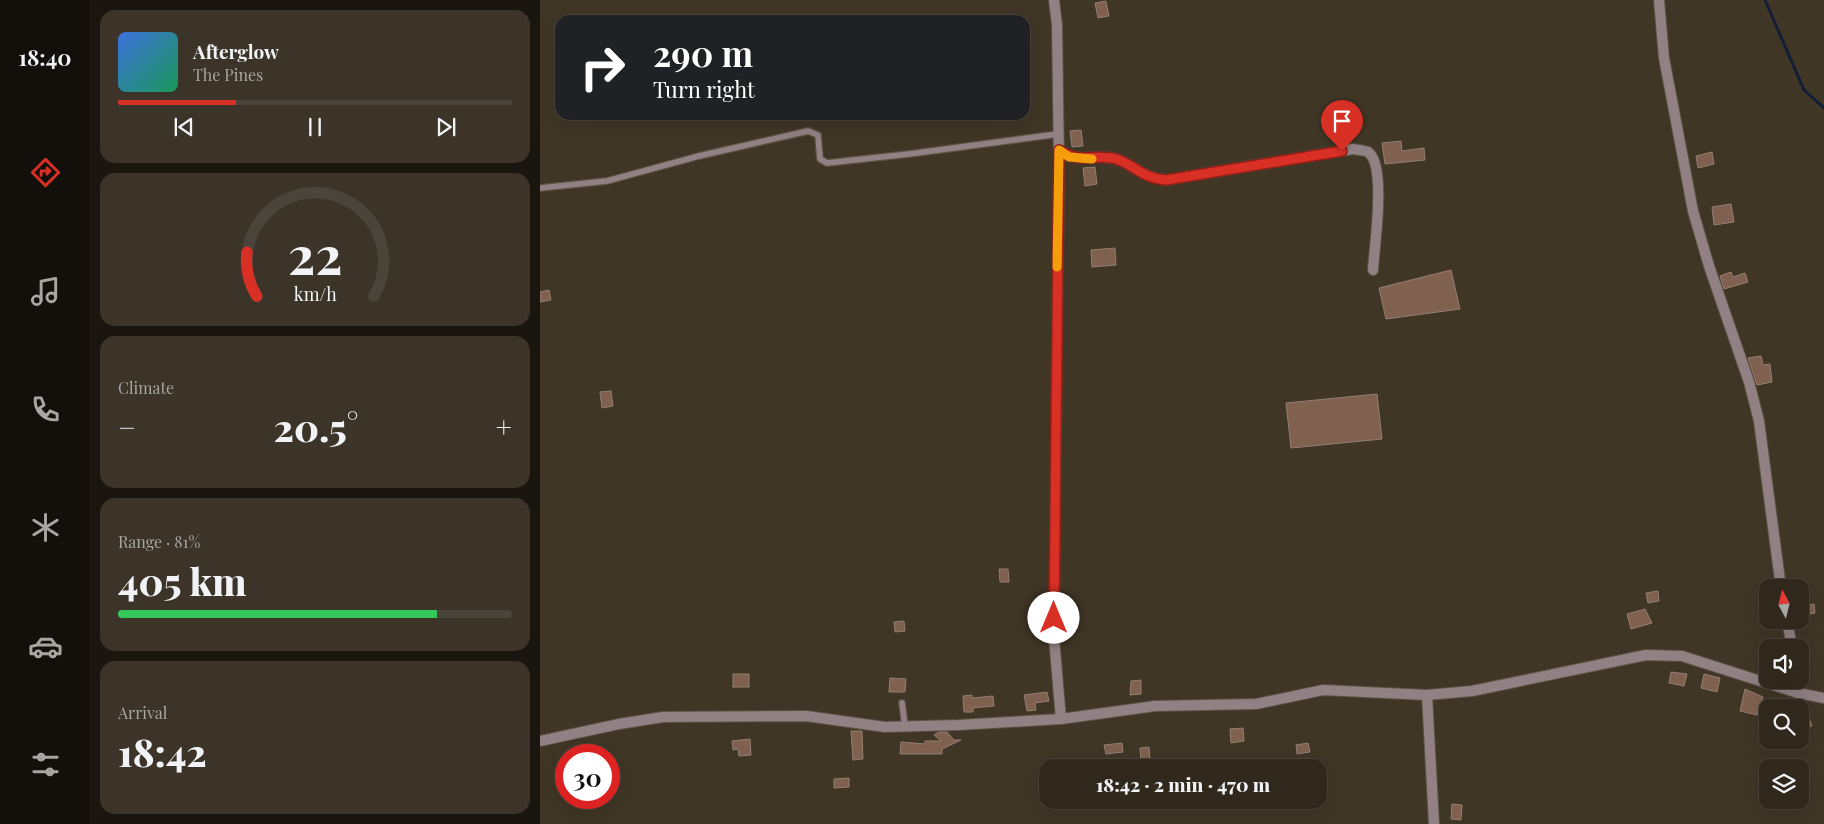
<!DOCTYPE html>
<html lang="en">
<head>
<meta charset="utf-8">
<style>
  :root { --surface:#30281c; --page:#3c3429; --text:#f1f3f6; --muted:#a8a6a3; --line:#4b443b; --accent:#d93025 }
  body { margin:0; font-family:"Playfair Display",serif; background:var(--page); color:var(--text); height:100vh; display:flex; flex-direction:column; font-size:19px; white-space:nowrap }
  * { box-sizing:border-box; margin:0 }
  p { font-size:16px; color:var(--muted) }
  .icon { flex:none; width:28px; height:28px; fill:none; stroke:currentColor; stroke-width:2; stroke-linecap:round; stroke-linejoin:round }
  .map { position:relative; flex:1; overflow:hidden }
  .panel { display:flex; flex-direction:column; gap:10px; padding:10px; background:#1a160f; width:450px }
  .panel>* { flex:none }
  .banner { position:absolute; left:15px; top:15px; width:475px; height:105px; border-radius:15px; box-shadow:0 5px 20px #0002,0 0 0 1px var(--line); background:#202124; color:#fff; overflow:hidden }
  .needle { width:32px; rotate:353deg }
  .controls { position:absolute; left:1219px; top:579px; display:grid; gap:10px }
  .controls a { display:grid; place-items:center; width:50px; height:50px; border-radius:10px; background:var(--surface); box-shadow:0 5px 20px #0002,0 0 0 1px var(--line); font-size:25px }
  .speed { position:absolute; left:15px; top:744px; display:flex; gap:10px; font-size:25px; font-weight:700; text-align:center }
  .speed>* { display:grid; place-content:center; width:65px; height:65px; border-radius:50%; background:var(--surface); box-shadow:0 5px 20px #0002,0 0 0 1px var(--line); line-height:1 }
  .speed .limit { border:8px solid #d22; background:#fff; color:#111 }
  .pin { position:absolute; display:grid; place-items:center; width:42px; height:42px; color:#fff; margin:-51px -21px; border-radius:50% 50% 50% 0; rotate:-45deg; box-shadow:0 0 5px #0007 }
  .pin .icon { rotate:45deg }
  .me { position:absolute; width:55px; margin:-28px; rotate:0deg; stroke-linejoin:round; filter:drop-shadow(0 0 4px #0008) }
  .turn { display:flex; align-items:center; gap:18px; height:105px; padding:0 15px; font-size:22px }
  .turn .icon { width:65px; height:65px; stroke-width:2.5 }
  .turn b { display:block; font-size:35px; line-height:42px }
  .big { font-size:38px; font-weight:800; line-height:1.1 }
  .panel .tile { flex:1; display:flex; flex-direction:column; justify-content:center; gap:8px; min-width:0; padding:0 18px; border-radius:15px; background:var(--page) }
  .panel .dial { align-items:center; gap:0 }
  .dial svg { height:130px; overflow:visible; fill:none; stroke:var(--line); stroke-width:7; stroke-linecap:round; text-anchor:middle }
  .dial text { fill:var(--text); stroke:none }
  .song { display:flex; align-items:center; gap:15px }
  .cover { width:60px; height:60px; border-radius:8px; background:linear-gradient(135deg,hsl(220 70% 55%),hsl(150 70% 35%)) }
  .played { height:5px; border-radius:2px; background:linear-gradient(90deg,var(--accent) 30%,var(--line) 30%) }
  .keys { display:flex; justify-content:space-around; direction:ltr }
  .heat { display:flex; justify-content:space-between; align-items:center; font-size:28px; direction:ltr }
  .charge { height:8px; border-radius:4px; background:linear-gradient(90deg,#34c759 81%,var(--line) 0) }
  .trip { position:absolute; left:499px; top:759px; width:288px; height:50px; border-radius:15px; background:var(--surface); box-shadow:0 5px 20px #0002,0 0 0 1px var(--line); font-weight:800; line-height:50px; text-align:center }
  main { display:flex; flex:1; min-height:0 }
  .dock { display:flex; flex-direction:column; width:90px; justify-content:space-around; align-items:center; background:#13100b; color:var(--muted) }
  .dock .icon { width:35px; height:35px }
  .dock .current { color:var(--accent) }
  .dock b { font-size:22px; color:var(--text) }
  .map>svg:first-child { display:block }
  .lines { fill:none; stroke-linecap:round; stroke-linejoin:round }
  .stream { stroke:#121e35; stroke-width:3 }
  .building { fill:#806150; stroke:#937e73 }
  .lane-casing { stroke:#5d5344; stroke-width:8 }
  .street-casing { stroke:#5d5344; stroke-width:12 }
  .lane { stroke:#928184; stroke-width:5.5 }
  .street { stroke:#928184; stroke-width:10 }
  .route-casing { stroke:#8d1f18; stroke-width:12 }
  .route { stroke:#d93025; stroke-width:9 }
  .slow { stroke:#f59e0b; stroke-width:9 }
</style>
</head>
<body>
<main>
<nav class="dock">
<b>18:40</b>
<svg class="icon current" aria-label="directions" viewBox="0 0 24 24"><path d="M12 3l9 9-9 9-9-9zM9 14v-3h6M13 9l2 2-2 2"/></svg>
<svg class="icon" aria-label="music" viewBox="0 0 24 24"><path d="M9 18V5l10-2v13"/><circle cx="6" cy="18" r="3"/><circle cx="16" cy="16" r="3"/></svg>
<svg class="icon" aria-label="phone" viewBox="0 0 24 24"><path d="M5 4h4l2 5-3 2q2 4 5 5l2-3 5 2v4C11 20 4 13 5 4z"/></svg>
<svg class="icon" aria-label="climate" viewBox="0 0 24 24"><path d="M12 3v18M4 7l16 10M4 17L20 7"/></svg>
<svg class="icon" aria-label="car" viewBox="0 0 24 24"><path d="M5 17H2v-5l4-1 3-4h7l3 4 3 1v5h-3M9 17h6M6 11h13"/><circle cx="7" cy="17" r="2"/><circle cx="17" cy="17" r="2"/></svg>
<svg class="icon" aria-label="filters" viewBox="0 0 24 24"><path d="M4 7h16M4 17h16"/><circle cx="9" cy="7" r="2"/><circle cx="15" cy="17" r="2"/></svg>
</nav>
<section class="panel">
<div class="tile">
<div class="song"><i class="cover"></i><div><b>Afterglow</b><p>The Pines</p></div></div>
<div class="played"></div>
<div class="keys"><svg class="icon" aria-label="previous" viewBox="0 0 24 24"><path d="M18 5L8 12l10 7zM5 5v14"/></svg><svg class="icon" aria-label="pause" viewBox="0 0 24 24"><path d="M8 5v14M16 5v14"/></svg><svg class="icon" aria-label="next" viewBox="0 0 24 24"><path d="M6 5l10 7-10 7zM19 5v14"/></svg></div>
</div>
<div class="tile dial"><svg viewBox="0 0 100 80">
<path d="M14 69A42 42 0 1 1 86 69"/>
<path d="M14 69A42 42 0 0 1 8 42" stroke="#d93025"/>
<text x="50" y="56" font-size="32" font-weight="700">22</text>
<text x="50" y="72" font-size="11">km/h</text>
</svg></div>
<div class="tile"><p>Climate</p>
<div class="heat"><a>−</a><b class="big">20.5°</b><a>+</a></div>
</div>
<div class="tile"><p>Range · 81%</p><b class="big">405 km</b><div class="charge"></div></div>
<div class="tile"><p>Arrival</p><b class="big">18:42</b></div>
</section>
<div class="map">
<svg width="1284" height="824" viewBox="0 0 1284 824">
  <rect width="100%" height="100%" fill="#403626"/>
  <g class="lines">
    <path class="stream" d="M1225,0L1264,90L1284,108"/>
  </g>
  <g class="building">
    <path d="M566,1L569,16L558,18L555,3Z"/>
    <path d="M541,130L543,146L532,147L530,131Z"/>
    <path d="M861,141L862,151L884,148L885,160L845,164L842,143Z"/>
    <path d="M1172,152L1174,164L1158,168L1156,156Z"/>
    <path d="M555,167L557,184L545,186L543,168Z"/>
    <path d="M1191,204L1194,222L1174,225L1172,207Z"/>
    <path d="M575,248L576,265L552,267L551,250Z"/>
    <path d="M911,270L920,309L846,319L839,288Z"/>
    <path d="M1191,272L1193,277L1205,273L1208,282L1184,289L1180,276Z"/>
    <path d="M9,290L11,300L0,302V292Z"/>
    <path d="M1221,356L1223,365L1230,364L1232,382L1217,385L1208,358Z"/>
    <path d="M71,391L73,406L62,408L60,392Z"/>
    <path d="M837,394L842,439L751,448L746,403Z"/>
    <path d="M459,569H468L469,582H460Z"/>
    <path d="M1118,591L1119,601L1108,603L1106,593Z"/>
    <path d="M1274,604L1275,613L1263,615L1261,606Z"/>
    <path d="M1105,609L1112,623L1091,629L1087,614Z"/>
    <path d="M364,621L365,631L355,632L354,622Z"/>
    <path d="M1131,672L1147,674L1144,686L1129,683Z"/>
    <rect x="193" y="674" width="16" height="13"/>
    <path d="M1164,674L1180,678L1177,692L1161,688Z"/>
    <path d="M350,678L366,679L365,692H349Z"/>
    <path d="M601,680V694L590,695L591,681Z"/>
    <path d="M1205,689L1223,697L1217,715L1200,711Z"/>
    <path d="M507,692L509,701L495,703L496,710L487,711L484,695Z"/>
    <path d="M432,695V698L453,696L454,706L433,708V712H424L423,696Z"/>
    <path d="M1268,715L1272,726L1260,728V718Z"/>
    <path d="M703,728L704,741L691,743L690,729Z"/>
    <path d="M311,731H322L323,759L313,760Z"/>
    <path d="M399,732H407L414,740H421L402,749V754H360L361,742L385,744V741H401L394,735Z"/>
    <path d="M210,739L211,755L199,756L198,749L193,750L192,741Z"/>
    <path d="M582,743L583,752L566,754L564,745Z"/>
    <path d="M768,743L770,752L757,754L756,745Z"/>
    <path d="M609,747L610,760L601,761L600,748Z"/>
    <path d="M309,778V787L294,788V779Z"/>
    <path d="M912,804L922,805L921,820L911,819Z"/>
  </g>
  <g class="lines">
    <defs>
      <g id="lane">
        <path d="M0,188L67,181L159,156L268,131L278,135L280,159L287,163L369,154L518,134"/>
        <path d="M362,703L365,726"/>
      </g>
      <g id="street">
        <path d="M514,0L517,25L519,164L514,638L521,719"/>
        <path d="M1119,0L1124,58L1153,211L1169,266L1209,382L1219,421L1241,588"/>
        <path d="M519,150C540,165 554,153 576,159C595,165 603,178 626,180L813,149C817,150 824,150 828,152C847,165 834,248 833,270"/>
        <path d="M1247,620L1252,648"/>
        <path d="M1258,680V693"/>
        <path d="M887,695L894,824"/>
        <path d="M0,741L79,724L123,717L266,716L345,727L418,725L521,719L615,706L716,704L783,690L887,695L932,691L1106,655L1142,656L1258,693L1284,698"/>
      </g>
    </defs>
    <use href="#lane" class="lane-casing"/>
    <use href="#street" class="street-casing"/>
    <use href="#lane" class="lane"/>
    <use href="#street" class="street"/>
  </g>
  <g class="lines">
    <defs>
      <path id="route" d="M514,618L519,150C540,165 554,153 576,159C595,165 601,178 626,180L802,151"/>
    </defs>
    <use href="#route" class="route-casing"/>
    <use href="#route" class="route"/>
    <path class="slow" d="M517,267L519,150L529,157L552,159"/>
  </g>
</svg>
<div class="controls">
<a><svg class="needle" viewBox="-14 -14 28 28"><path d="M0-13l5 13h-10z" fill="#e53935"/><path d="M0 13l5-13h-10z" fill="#a8a6a3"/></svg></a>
<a><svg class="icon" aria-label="sound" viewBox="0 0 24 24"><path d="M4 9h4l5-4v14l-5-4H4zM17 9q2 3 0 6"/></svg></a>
<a><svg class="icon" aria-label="search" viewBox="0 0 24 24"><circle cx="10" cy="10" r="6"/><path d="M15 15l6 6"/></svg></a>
<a><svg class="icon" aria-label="layers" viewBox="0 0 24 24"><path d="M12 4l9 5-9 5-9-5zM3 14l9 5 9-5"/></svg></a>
</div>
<div class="speed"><div class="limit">30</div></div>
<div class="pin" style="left:802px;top:151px;background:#d93025"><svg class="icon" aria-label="arrive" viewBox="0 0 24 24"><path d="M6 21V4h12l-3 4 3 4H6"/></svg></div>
<svg class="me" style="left:514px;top:618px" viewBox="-20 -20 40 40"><circle r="19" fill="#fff"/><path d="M0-13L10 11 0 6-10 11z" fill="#d93025"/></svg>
<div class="trip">18:42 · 2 min · 470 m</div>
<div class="banner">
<div class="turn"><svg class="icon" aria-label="right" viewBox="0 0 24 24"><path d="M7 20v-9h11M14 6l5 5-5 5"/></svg><div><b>290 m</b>Turn right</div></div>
</div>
</div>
</main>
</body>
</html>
